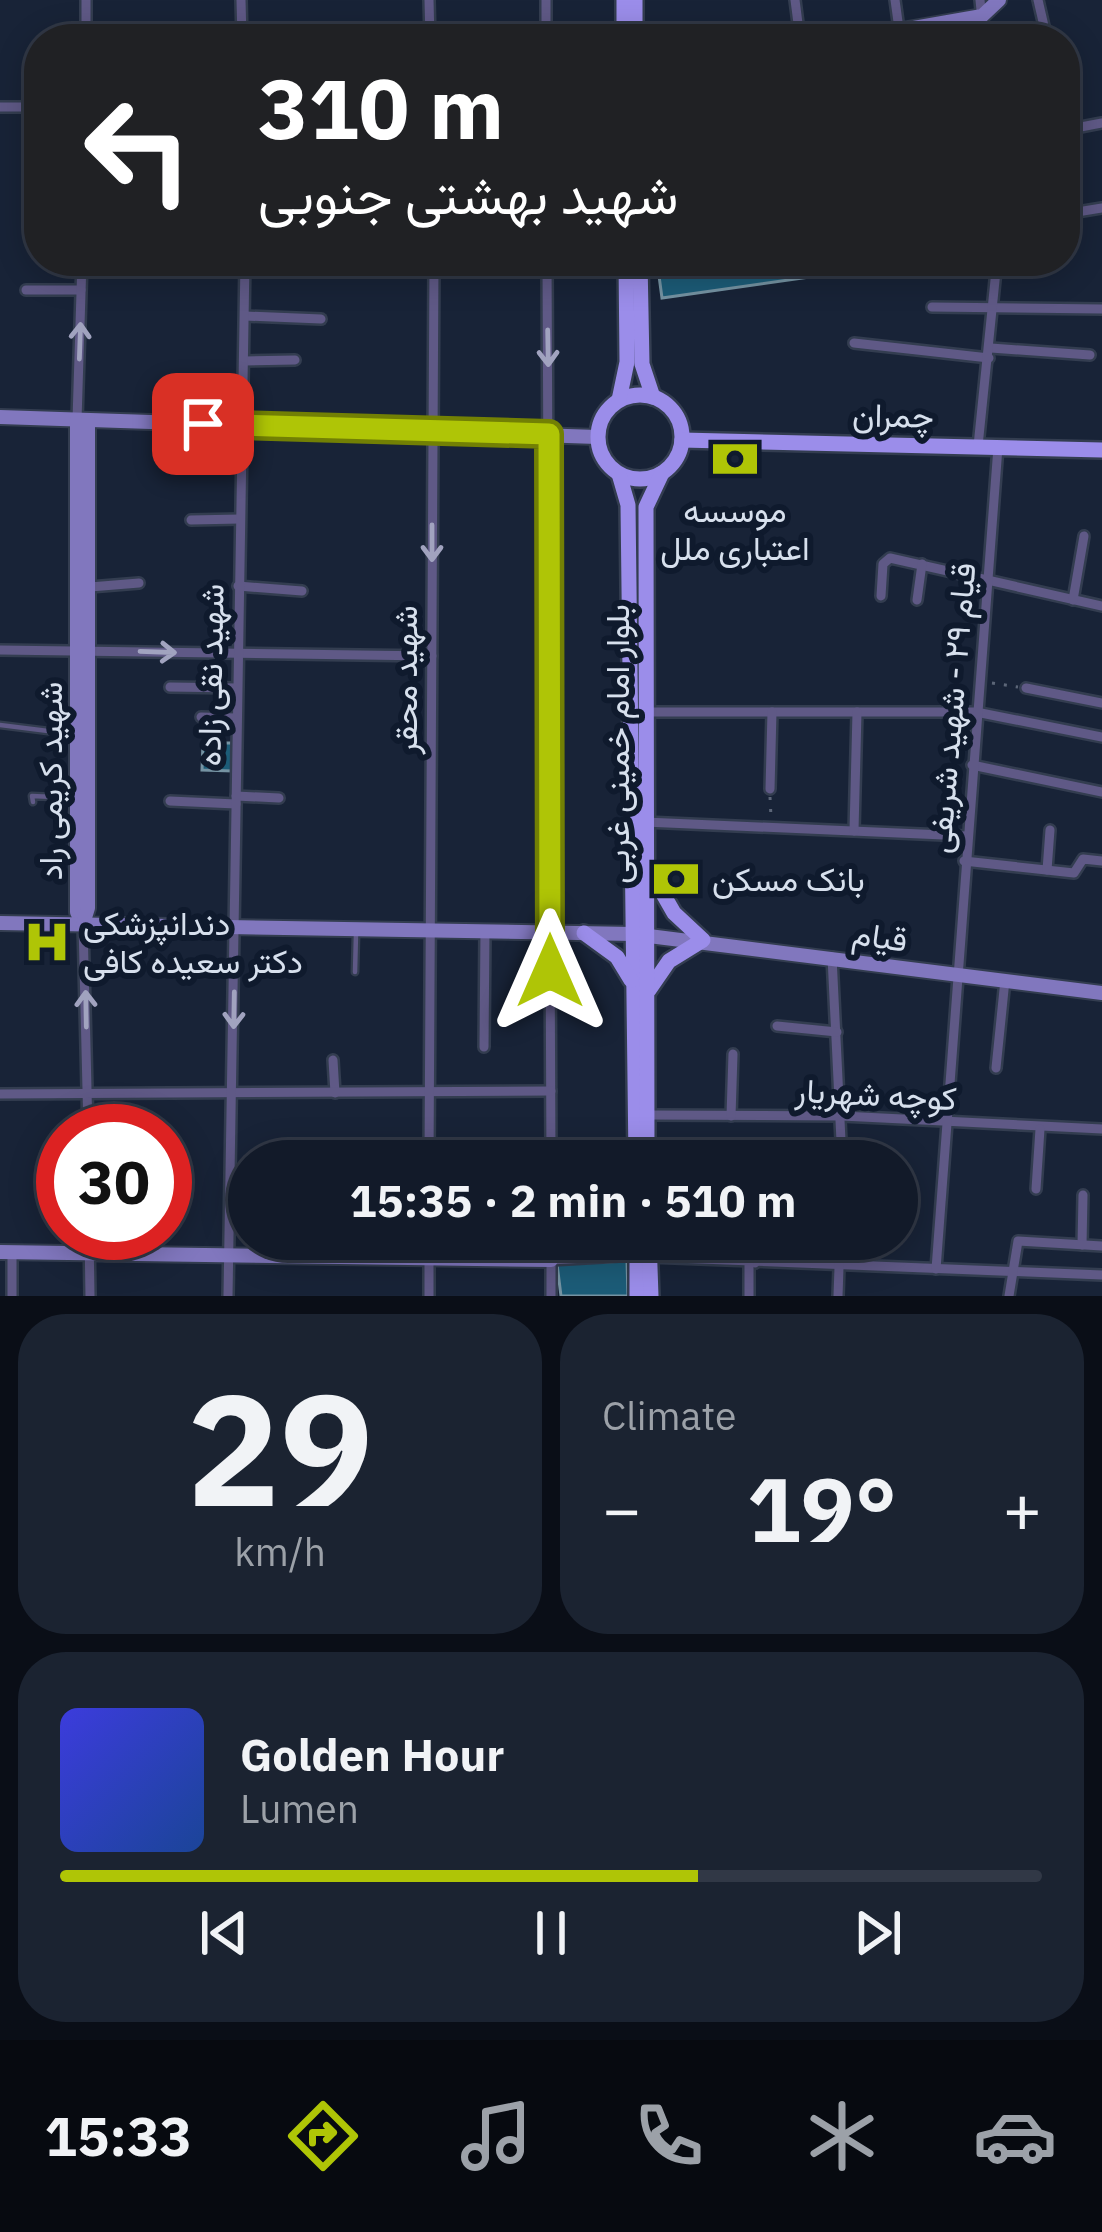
<!DOCTYPE html>
<html lang="en">
<head>
<meta charset="utf-8">
<style>
  :root { --surface:#121a29; --page:#1b2331; --text:#f1f3f6; --muted:#9ca1a8; --line:#313846; --accent:#afc506 }
  body { margin:0; font-family:"IBM Plex Sans",Vazirmatn,sans-serif; background:var(--page); color:var(--text); height:100vh; display:flex; flex-direction:column; font-size:45px; white-space:nowrap }
  * { box-sizing:border-box; margin:0 }
  p { font-size:39px; color:var(--muted) }
  .icon { flex:none; width:66px; height:66px; fill:none; stroke:currentColor; stroke-width:2; stroke-linecap:round; stroke-linejoin:round }
  .map { position:relative; height:1296px; overflow:hidden }
  .sheet { display:flex; flex-direction:column; gap:18px; padding:18px; background:#0a0e17; flex:1 }
  .sheet>* { flex:none }
  .hud { position:absolute; left:24px; top:24px; width:1056px; height:252px; border-radius:48px; box-shadow:0 6px 30px #0003,0 0 0 3px var(--line); background:#202124; color:#fff; overflow:hidden }
  .speed { position:absolute; left:36px; top:1104px; display:flex; gap:24px; font-size:60px; font-weight:700; text-align:center }
  .speed>* { display:grid; place-content:center; width:156px; height:156px; border-radius:50%; background:var(--surface); box-shadow:0 6px 30px #0003,0 0 0 3px var(--line); line-height:1 }
  .speed .limit { border:18px solid #d22; background:#fff; color:#111 }
  .pin { position:absolute; display:grid; place-items:center; width:102px; height:102px; color:#fff; margin:-51px; border-radius:24px; box-shadow:0 6px 18px #0006 }
  .me { position:absolute; width:132px; margin:-66px; rotate:0deg; stroke-linejoin:round; filter:drop-shadow(0 0 9px #0008) }
  .turn { display:flex; align-items:center; gap:42px; height:252px; padding:0 36px; font-size:54px }
  .turn .icon { width:156px; height:156px; stroke-width:2.5 }
  .turn b { display:block; font-size:84px; line-height:102px }
  .big { font-size:90px; font-weight:700; line-height:1.1 }
  .sheet .widget { flex:1; display:flex; flex-direction:column; justify-content:center; gap:18px; min-width:0; padding:0 42px; border-radius:48px; background:var(--page) }
  .sheet .dial { align-items:center; gap:0 }
  .dial b { font-size:156px; line-height:1 }
  .song { display:flex; align-items:center; gap:36px }
  .cover { width:144px; height:144px; border-radius:18px; background:linear-gradient(135deg,hsl(240 70% 55%),hsl(220 70% 35%)) }
  .played { height:12px; border-radius:6px; background:linear-gradient(90deg,var(--accent) 65%,var(--line) 65%) }
  .keys { display:flex; justify-content:space-around; direction:ltr }
  .heat { display:flex; justify-content:space-between; align-items:center; font-size:66px; direction:ltr }
  .sheet .tiles { flex:1; display:grid; gap:18px; grid-template-columns:1fr 1fr }
  .widget:last-child { grid-column:span 2 }
  .trip { position:absolute; left:228px; top:1140px; width:690px; height:120px; border-radius:60px; background:var(--surface); box-shadow:0 6px 30px #0003,0 0 0 3px var(--line); font-weight:700; line-height:120px; text-align:center }
  .tab-bar { display:flex; height:192px; justify-content:space-around; align-items:center; background:#070a10; color:var(--muted) }
  .tab-bar .icon { width:84px; height:84px }
  .tab-bar .current { color:var(--accent) }
  .tab-bar b { font-size:54px; color:var(--text) }
  .map>svg:first-child { display:block }
  .building { fill:#1c5c78; stroke:#7593a3; stroke-width:3 }
  .lines { fill:none; stroke-linecap:round; stroke-linejoin:round }
  .lane-casing { stroke:#333d50; stroke-width:9 }
  .street-casing { stroke:#333d50; stroke-width:14 }
  .secondary-casing { stroke:#333d50; stroke-width:18 }
  .primary-casing { stroke:#333d50; stroke-width:20 }
  .path { stroke:#5c6678; stroke-width:3; stroke-dasharray:3 9; stroke-linecap:butt }
  .lane { stroke:#5f5986; stroke-width:4.5 }
  .street { stroke:#5f5986; stroke-width:9 }
  .secondary { stroke:#8177be; stroke-width:14 }
  .primary { stroke:#9b8dea; stroke-width:15 }
  .oneway { stroke:#a1a3bf }
  .route-casing { stroke:#728004; stroke-width:30 }
  .route { stroke:#afc506; stroke-width:21 }
  .labels { text-anchor:middle; stroke-width:12; stroke-linejoin:round; paint-order:stroke }
  .street-label { font-size:33px; fill:#d7e0ed; stroke:#0f1a2d }
  .poi-label { font-size:33px; fill:#d7e0ed; stroke:#0f1a2d; text-anchor:start }
</style>
</head>
<body>
<div class="map">
<svg width="1102" height="1296" viewBox="0 0 1102 1296">
  <rect width="100%" height="100%" fill="#182337"/>
  <g class="building">
    <path d="M657,261H816L817,276L662,298Z"/>
    <path d="M203,743H232V771L202,770Z"/>
    <path d="M627,1261L628,1296H561L557,1264Z"/>
  </g>
  <g class="lines">
    <defs>
      <g id="lane">
        <path d="M0,725L72,734"/>
        <path d="M33,802L32,796L76,798"/>
        <path d="M355,972L356,934"/>
      </g>
      <g id="street">
        <path d="M241,0L242,39"/>
        <path d="M429,0L430,39"/>
        <path d="M795,0L800,39"/>
        <path d="M895,0L899,29"/>
        <path d="M980,0L984,39"/>
        <path d="M1038,0L1047,39"/>
        <path d="M86,39V0"/>
        <path d="M182,39V35"/>
        <path d="M546,39V0"/>
        <path d="M0,107H39"/>
        <path d="M1065,130L1102,123"/>
        <path d="M1065,214L1102,208"/>
        <path d="M547,261L551,1161"/>
        <path d="M26,290H81"/>
        <path d="M932,307L1102,309"/>
        <path d="M245,316L321,319"/>
        <path d="M854,343L989,358"/>
        <path d="M991,348L1090,355"/>
        <path d="M245,361L295,360"/>
        <path d="M77,420L82,261"/>
        <path d="M978,446L997,261"/>
        <path d="M191,520L240,519"/>
        <path d="M238,586L302,591"/>
        <path d="M90,587L139,583"/>
        <path d="M881,596L883,564L890,558L1102,606"/>
        <path d="M917,600L922,564"/>
        <path d="M1073,600L1084,536"/>
        <path d="M0,650L432,656"/>
        <path d="M170,687L237,688"/>
        <path d="M1026,688L1102,703"/>
        <path d="M645,712H976L1102,737"/>
        <path d="M201,717L236,718"/>
        <path d="M972,765L1102,792"/>
        <path d="M770,789L772,712"/>
        <path d="M236,796L279,798"/>
        <path d="M170,801L236,804"/>
        <path d="M645,822L966,836"/>
        <path d="M854,831L857,712"/>
        <path d="M964,861L1074,873L1083,859L1102,861"/>
        <path d="M1047,870L1050,830"/>
        <path d="M83,924L88,1131"/>
        <path d="M832,957L842,1161"/>
        <path d="M777,1026L837,1032"/>
        <path d="M484,1047L485,930"/>
        <path d="M333,1060L335,1093"/>
        <path d="M996,1068L1005,980"/>
        <path d="M0,1094L551,1091"/>
        <path d="M646,1115L842,1116L1102,1129"/>
        <path d="M731,1116L733,1054"/>
        <path d="M429,1161L434,261"/>
        <path d="M1036,1189L1040,1129"/>
        <path d="M89,1233L90,1296"/>
        <path d="M551,1239V1296"/>
        <path d="M1082,1245L1083,1195"/>
        <path d="M649,1257L1102,1275"/>
        <path d="M551,1260L637,1255"/>
        <path d="M755,1263L756,1239"/>
        <path d="M936,1269L998,447"/>
        <path d="M12,1296V1252"/>
        <path d="M228,1296L245,261"/>
        <path d="M429,1296V1239"/>
        <path d="M749,1296V1263"/>
        <path d="M838,1296L840,1239"/>
        <path d="M1009,1296L1018,1241L1102,1246"/>
      </g>
      <g id="secondary">
        <path d="M851,39L982,16L999,0"/>
        <path d="M0,417L597,437"/>
        <path d="M77,420V912L83,924"/>
        <path d="M0,923L633,934L1102,993"/>
        <path d="M83,924L88,908V420"/>
        <path d="M0,1252L551,1260"/>
      </g>
      <g id="primary">
        <path d="M624,0V39"/>
        <path d="M635,0V39"/>
        <path d="M640,261L642,364L653,397"/>
        <circle cx="640" cy="437" r="42"/>
        <path d="M619,400L627,362L626,261"/>
        <path d="M682,440L1102,450"/>
        <path d="M619,474L628,505L636,1161"/>
        <path d="M584,933L617,957L631,980"/>
        <path d="M649,990L669,961L703,940L674,913L651,873"/>
        <path d="M647,1161L646,507L662,473"/>
        <path d="M637,1239V1296"/>
        <path d="M649,1239L651,1296"/>
      </g>
    </defs>
    <use href="#lane" class="lane-casing"/>
    <use href="#street" class="street-casing"/>
    <use href="#secondary" class="secondary-casing"/>
    <use href="#primary" class="primary-casing"/>
    <g class="path">
      <path d="M992,683L1018,687"/>
      <path d="M770,797L771,817"/>
    </g>
    <use href="#lane" class="lane"/>
    <use href="#street" class="street"/>
    <use href="#secondary" class="secondary"/>
    <use href="#primary" class="primary"/>
  </g>
  <defs><path id="oneway-shaft" d="M-6 0H5M1.5-3L5.5 0L1.5 3" fill="none" stroke-width="1.6" stroke-linecap="round" stroke-linejoin="round" transform="scale(3)"/></defs>
  <g class="oneway">
    <use href="#oneway-shaft" transform="translate(80 341) rotate(-88)"/>
    <use href="#oneway-shaft" transform="translate(548 348) rotate(89)"/>
    <use href="#oneway-shaft" transform="translate(432 543) rotate(90)"/>
    <use href="#oneway-shaft" transform="translate(158 652) rotate(2)"/>
    <use href="#oneway-shaft" transform="translate(86 1009) rotate(-91)"/>
    <use href="#oneway-shaft" transform="translate(234 1010) rotate(91)"/>
  </g>
  <g class="lines">
    <defs>
      <path id="route" d="M203,424L549,434L550,971"/>
    </defs>
    <use href="#route" class="route-casing"/>
    <use href="#route" class="route"/>
  </g>
  <defs>
    <symbol id="bank-bare" viewBox="-9 -9 18 18"><path d="M-6-4H6V4H-6ZM0-2.3a2.3 2.3 0 1 0 0 4.6a2.3 2.3 0 1 0 0-4.6Z" fill="#afc506" stroke="#0f1a2d" stroke-width="2.5" paint-order="stroke"/></symbol>
    <symbol id="hospital-bare" viewBox="-9 -9 18 18"><path d="M-5-5h3v3.5h4V-5h3V5h-3V1.5h-4V5h-3Z" fill="#afc506" stroke="#0f1a2d" stroke-width="2.5" paint-order="stroke"/></symbol>
  </defs>
  <g fill-rule="evenodd">
    <use href="#bank-bare" x="702" y="426" width="66" height="66"/>
    <use href="#bank-bare" x="643" y="846" width="66" height="66"/>
    <use href="#hospital-bare" x="14" y="909" width="66" height="66"/>
  </g>
  <g class="labels">
    <g class="street-label">
      <text transform="translate(893 415) rotate(1)" y="12">چمران</text>
      <text transform="translate(210 675) rotate(-89)" y="12">شهید نقی زاده</text>
      <text transform="translate(405 680) rotate(-90)" y="12">شهید محقر</text>
      <text transform="translate(951 708) rotate(-85)" y="12">قیام ۲۹ - شهید شریفی</text>
      <text transform="translate(617 744) rotate(-90)" y="12">بلوار امام خمینی غربی</text>
      <text transform="translate(50 781) rotate(-90)" y="12">شهید کریمی راد</text>
      <text transform="translate(880 936) rotate(8)" y="12">قیام</text>
      <text transform="translate(876 1094) rotate(3)" y="12">کوچه شهریار</text>
    </g>
    <g class="poi-label">
      <text x="735" y="522" text-anchor="middle">موسسه<tspan x="735" dy="38">اعتباری ملل</tspan></text>
      <text x="712" y="891">بانک مسکن</text>
      <text x="83" y="935">دندانپزشکی<tspan x="83" dy="38">دکتر سعیده کافی</tspan></text>
    </g>
  </g>
</svg>
<div class="speed"><div class="limit">30</div></div>
<div class="pin" style="left:203px;top:424px;background:#d93025"><svg class="icon" aria-label="arrive" viewBox="0 0 24 24"><path d="M6 21V4h12l-3 4 3 4H6"/></svg></div>
<svg class="me" style="left:550px;top:971px" viewBox="-20 -20 40 40"><path d="M0-17L14 15 0 8-14 15z" fill="#afc506" stroke="#fff" stroke-width="4"/></svg>
<div class="trip">15:35 · 2 min · 510 m</div>
<div class="hud">
<div class="turn"><svg class="icon" aria-label="left" viewBox="0 0 24 24"><path d="M17 20v-9H6M10 6l-5 5 5 5"/></svg><div><b>310 m</b>شهید بهشتی جنوبی</div></div>
</div>
</div>
<section class="sheet">
<div class="tiles">
<div class="widget dial"><b>29</b><p>km/h</p></div>
<div class="widget"><p>Climate</p>
<div class="heat"><a>−</a><b class="big">19°</b><a>+</a></div>
</div>
<div class="widget">
<div class="song"><i class="cover"></i><div><b>Golden Hour</b><p>Lumen</p></div></div>
<div class="played"></div>
<div class="keys"><svg class="icon" aria-label="previous" viewBox="0 0 24 24"><path d="M18 5L8 12l10 7zM5 5v14"/></svg><svg class="icon" aria-label="pause" viewBox="0 0 24 24"><path d="M8 5v14M16 5v14"/></svg><svg class="icon" aria-label="next" viewBox="0 0 24 24"><path d="M6 5l10 7-10 7zM19 5v14"/></svg></div>
</div>
</div>
</section>
<nav class="tab-bar">
<b>15:33</b>
<svg class="icon current" aria-label="directions" viewBox="0 0 24 24"><path d="M12 3l9 9-9 9-9-9zM9 14v-3h6M13 9l2 2-2 2"/></svg>
<svg class="icon" aria-label="music" viewBox="0 0 24 24"><path d="M9 18V5l10-2v13"/><circle cx="6" cy="18" r="3"/><circle cx="16" cy="16" r="3"/></svg>
<svg class="icon" aria-label="phone" viewBox="0 0 24 24"><path d="M5 4h4l2 5-3 2q2 4 5 5l2-3 5 2v4C11 20 4 13 5 4z"/></svg>
<svg class="icon" aria-label="climate" viewBox="0 0 24 24"><path d="M12 3v18M4 7l16 10M4 17L20 7"/></svg>
<svg class="icon" aria-label="car" viewBox="0 0 24 24"><path d="M5 17H2v-5l4-1 3-4h7l3 4 3 1v5h-3M9 17h6M6 11h13"/><circle cx="7" cy="17" r="2"/><circle cx="17" cy="17" r="2"/></svg>
</nav>
</body>
</html>
